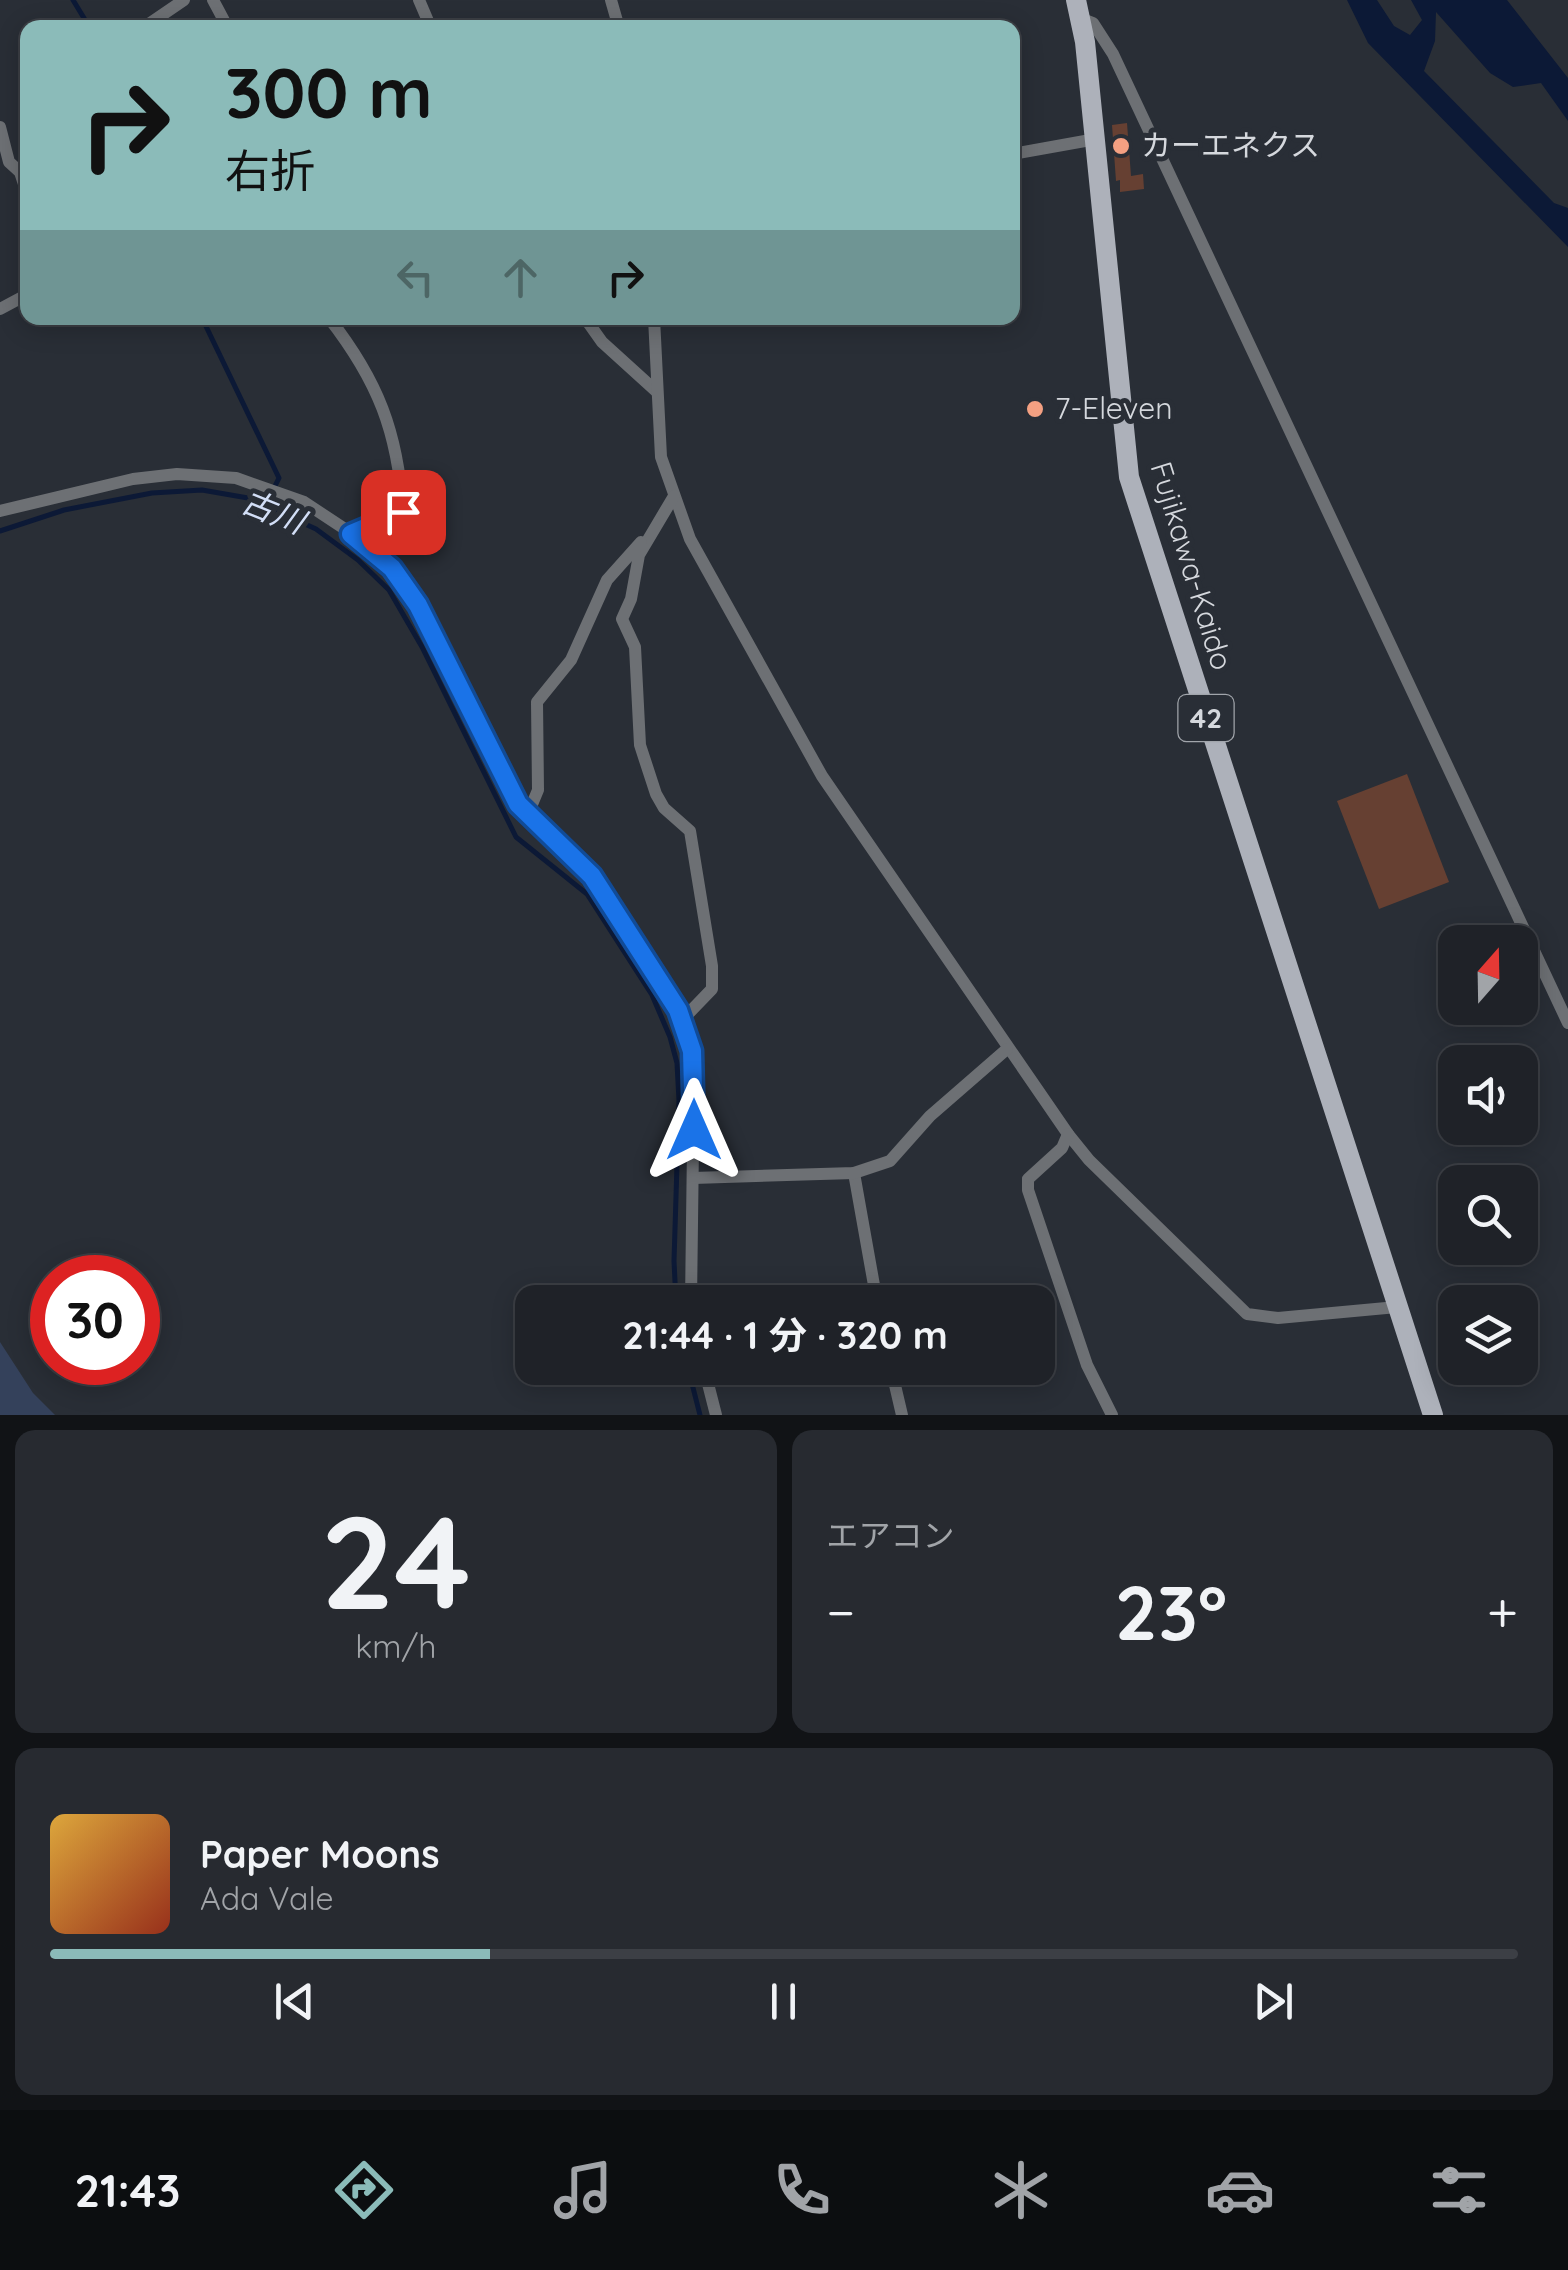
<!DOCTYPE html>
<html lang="ja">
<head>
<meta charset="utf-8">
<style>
  :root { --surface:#1f2228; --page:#272a30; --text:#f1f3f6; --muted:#a1a4a8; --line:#3c3f45; --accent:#8bbbb9 }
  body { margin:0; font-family:Quicksand,"Noto Sans JP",sans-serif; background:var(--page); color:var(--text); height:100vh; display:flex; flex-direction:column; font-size:38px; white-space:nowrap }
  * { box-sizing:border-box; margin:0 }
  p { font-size:32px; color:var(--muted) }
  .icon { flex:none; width:55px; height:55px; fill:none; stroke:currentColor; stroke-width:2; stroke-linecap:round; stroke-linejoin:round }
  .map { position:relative; height:1415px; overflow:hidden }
  .sheet { display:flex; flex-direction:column; gap:15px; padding:15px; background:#111316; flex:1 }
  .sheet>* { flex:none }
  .top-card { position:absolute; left:20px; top:20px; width:1000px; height:305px; border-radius:20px; box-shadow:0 5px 25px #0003,0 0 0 2px var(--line); background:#8bbbb9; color:#111; overflow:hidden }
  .needle { width:65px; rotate:20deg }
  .controls { position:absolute; left:1438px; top:925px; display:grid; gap:20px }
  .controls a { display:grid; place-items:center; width:100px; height:100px; border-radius:20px; background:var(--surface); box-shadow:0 5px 25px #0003,0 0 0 2px var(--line); font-size:50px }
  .speed { position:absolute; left:30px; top:1255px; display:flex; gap:20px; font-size:50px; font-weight:700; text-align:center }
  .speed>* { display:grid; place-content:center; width:130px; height:130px; border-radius:50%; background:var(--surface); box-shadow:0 5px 25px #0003,0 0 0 2px var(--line); line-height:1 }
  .speed .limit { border:15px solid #d22; background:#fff; color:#111 }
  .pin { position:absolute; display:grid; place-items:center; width:85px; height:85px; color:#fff; margin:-42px; border-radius:20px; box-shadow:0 5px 15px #0006 }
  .me { position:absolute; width:110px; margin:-55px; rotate:0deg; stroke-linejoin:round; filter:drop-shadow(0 0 8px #0008) }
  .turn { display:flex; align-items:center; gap:35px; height:210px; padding:0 40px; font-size:45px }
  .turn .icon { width:130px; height:130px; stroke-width:2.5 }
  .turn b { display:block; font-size:70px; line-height:85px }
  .lanes { display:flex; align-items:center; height:95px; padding:0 40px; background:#0003; justify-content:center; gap:50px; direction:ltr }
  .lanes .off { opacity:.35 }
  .big { font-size:75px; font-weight:700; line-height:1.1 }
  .sheet .widget { flex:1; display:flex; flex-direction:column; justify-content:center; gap:15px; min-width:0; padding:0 35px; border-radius:20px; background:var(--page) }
  .sheet .dial { align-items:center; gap:0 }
  .dial b { font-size:130px; line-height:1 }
  .song { display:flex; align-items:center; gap:30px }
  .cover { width:120px; height:120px; border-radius:15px; background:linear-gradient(135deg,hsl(40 70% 55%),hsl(10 70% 35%)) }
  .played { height:10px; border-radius:5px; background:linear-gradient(90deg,var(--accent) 30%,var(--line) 30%) }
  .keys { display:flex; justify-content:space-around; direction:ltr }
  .heat { display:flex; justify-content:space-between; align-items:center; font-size:55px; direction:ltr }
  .sheet .tiles { flex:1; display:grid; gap:15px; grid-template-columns:1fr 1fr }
  .widget:last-child { grid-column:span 2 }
  .trip { position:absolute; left:515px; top:1285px; width:540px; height:100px; border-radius:20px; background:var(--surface); box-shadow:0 5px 25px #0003,0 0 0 2px var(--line); font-weight:700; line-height:100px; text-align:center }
  .menu { display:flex; height:160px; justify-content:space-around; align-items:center; background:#0c0e10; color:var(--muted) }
  .menu .icon { width:70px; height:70px }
  .menu .active { color:var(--accent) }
  .menu b { font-size:45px; color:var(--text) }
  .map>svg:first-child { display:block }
  .green { fill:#34415b }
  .water { fill:#0c1936 }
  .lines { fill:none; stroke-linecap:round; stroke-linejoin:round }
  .stream { stroke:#0c1936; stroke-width:5 }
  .building { fill:#664032 }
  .street { stroke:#6d7074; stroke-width:12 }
  .primary { stroke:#adb1ba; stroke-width:20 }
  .route-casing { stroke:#114b97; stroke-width:25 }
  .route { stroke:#1a73e8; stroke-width:18 }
  .poi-dot { fill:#f3a082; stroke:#292e36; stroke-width:4 }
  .labels { text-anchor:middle; stroke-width:10; stroke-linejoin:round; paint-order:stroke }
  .shield { fill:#292e36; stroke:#a1a5ab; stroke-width:2.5 }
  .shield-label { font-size:28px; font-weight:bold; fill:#d5d8dd }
  .poi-label { font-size:30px; fill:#d5d8dd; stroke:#292e36; text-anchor:start }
  .street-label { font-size:30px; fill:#d5d8dd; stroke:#292e36 }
  .water-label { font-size:32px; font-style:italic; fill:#d2def6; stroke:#292e36 }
</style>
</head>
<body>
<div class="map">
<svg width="1568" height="1415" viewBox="0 0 1568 1415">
  <rect width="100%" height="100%" fill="#292e36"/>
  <path class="green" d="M0,1342L33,1393L55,1415H0Z"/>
  <path class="water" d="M1347,0H1377L1394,26L1410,35L1422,20L1411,0H1507L1568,78V121L1541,83L1513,87L1490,73L1436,12L1435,41L1424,71L1554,203L1568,208V247L1368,43Z"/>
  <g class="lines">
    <g class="stream">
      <path d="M73,0L90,28"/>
      <path d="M202,318L279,478L275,486"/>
      <path d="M0,531L64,510L152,493L202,490L248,498L316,529L358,560L389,590L422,647L516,837L587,894L652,995L670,1037L677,1063L679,1100L674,1261L676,1302"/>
      <path d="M688,1368L700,1415"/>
    </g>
  </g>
  <g class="building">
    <path d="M1127,123L1131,176L1143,174L1144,189L1120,192V180L1116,181L1112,125Z"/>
    <path d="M1407,774L1449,882L1379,909L1337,801Z"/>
  </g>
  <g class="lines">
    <g class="street">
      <path d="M213,0L228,28"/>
      <path d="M419,0L431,28"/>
      <path d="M611,0L619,28"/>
      <path d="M1080,18L1093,23L1113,54L1568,1023"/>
      <path d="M143,28L184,0"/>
      <path d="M0,127L9,162L20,172L28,196"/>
      <path d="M1012,154L1096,139"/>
      <path d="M0,309L28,294"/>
      <path d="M329,318C378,381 398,432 403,512L351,534"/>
      <path d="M585,318L602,342L656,391"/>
      <path d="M654,318L661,457L690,539L822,776L1068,1134L1089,1160L1247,1314L1278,1318L1397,1307"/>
      <path d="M674,496L639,555L631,599L622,619L635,647L640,745L656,794L664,808L690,831L712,966V989L687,1015"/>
      <path d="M0,511L133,479L177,474L236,478L304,502L360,539L392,569L418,605L518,804L601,887L685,1024L694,1067L691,1302"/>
      <path d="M528,814L538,790L537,702L571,660L607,580L641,542"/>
      <path d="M1068,1134L1062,1148L1028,1179V1190L1087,1365L1112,1415"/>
      <path d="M854,1173L877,1302"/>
      <path d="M693,1178L854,1173L890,1161L930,1116L1007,1049"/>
      <path d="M704,1368L716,1415"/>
      <path d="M891,1368L902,1415"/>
    </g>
    <path class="primary" d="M1076,0L1085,42L1129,477L1433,1415"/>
  </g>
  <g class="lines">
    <defs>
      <path id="route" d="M403,512L351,534L392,568L418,605L518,804L592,876L678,1010L692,1051L694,1130"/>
    </defs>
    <use href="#route" class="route-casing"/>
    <use href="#route" class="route"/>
  </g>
  <g class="poi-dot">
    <circle cx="1121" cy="146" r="10"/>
    <circle cx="1035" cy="409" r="10"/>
  </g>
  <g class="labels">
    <rect class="shield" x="1178.5" y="695" width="55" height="46" rx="8"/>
    <g class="shield-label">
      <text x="1206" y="728">42</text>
    </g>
    <g class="poi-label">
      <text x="1141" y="156">カーエネクス</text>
      <text x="1055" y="419">7-Eleven</text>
    </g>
    <g class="street-label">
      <text transform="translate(1191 566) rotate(73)" y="10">Fujikawa-Kaido</text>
    </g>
    <g class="water-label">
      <text transform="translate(273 512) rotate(22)" y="11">古川</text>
    </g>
  </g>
</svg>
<div class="controls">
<a><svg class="needle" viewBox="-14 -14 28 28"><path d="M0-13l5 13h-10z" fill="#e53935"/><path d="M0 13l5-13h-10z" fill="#a1a4a8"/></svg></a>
<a><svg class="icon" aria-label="sound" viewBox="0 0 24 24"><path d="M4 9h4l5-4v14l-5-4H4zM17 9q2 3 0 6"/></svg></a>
<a><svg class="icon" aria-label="search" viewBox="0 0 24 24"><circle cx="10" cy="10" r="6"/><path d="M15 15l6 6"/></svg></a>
<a><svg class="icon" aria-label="layers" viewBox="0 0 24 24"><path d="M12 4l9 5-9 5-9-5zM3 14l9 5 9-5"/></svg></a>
</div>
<div class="speed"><div class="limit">30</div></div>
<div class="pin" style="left:403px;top:512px;background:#d93025"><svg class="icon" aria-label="arrive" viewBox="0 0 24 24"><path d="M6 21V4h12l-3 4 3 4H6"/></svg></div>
<svg class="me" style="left:694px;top:1130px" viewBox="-20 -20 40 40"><path d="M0-17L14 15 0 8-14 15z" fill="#1a73e8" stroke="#fff" stroke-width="4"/></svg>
<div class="trip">21:44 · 1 分 · 320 m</div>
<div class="top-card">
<div class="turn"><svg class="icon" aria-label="right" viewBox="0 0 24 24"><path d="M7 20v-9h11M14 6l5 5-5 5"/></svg><div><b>300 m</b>右折</div></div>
<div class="lanes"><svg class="icon off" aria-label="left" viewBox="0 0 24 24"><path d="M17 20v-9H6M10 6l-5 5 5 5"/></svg><svg class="icon off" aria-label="ahead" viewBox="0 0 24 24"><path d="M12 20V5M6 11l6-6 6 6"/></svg><svg class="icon" aria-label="right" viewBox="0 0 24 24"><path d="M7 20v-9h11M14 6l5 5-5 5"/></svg></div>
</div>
</div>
<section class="sheet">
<div class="tiles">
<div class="widget dial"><b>24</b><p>km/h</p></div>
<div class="widget"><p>エアコン</p>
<div class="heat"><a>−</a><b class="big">23°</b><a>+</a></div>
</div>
<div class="widget">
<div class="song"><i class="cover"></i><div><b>Paper Moons</b><p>Ada Vale</p></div></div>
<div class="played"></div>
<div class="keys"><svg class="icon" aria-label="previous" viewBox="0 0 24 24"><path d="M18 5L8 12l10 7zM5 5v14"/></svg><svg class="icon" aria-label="pause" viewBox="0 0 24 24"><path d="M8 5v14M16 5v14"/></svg><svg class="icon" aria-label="next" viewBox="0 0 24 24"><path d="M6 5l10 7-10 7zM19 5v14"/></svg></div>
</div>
</div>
</section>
<nav class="menu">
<b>21:43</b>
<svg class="icon active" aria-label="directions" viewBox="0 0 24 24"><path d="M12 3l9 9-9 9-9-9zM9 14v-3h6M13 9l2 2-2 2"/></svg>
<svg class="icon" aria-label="music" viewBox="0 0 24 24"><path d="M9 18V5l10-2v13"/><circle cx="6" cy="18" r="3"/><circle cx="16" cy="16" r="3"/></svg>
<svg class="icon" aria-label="phone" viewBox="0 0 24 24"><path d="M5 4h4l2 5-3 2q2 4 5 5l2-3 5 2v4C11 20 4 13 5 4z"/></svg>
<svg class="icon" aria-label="climate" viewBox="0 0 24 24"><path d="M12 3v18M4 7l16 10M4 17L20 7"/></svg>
<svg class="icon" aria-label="car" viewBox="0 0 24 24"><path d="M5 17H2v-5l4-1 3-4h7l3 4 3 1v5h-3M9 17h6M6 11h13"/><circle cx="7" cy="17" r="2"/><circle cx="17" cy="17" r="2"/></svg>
<svg class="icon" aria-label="filters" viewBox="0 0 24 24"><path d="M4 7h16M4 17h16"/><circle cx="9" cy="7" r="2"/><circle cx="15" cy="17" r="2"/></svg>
</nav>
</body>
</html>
